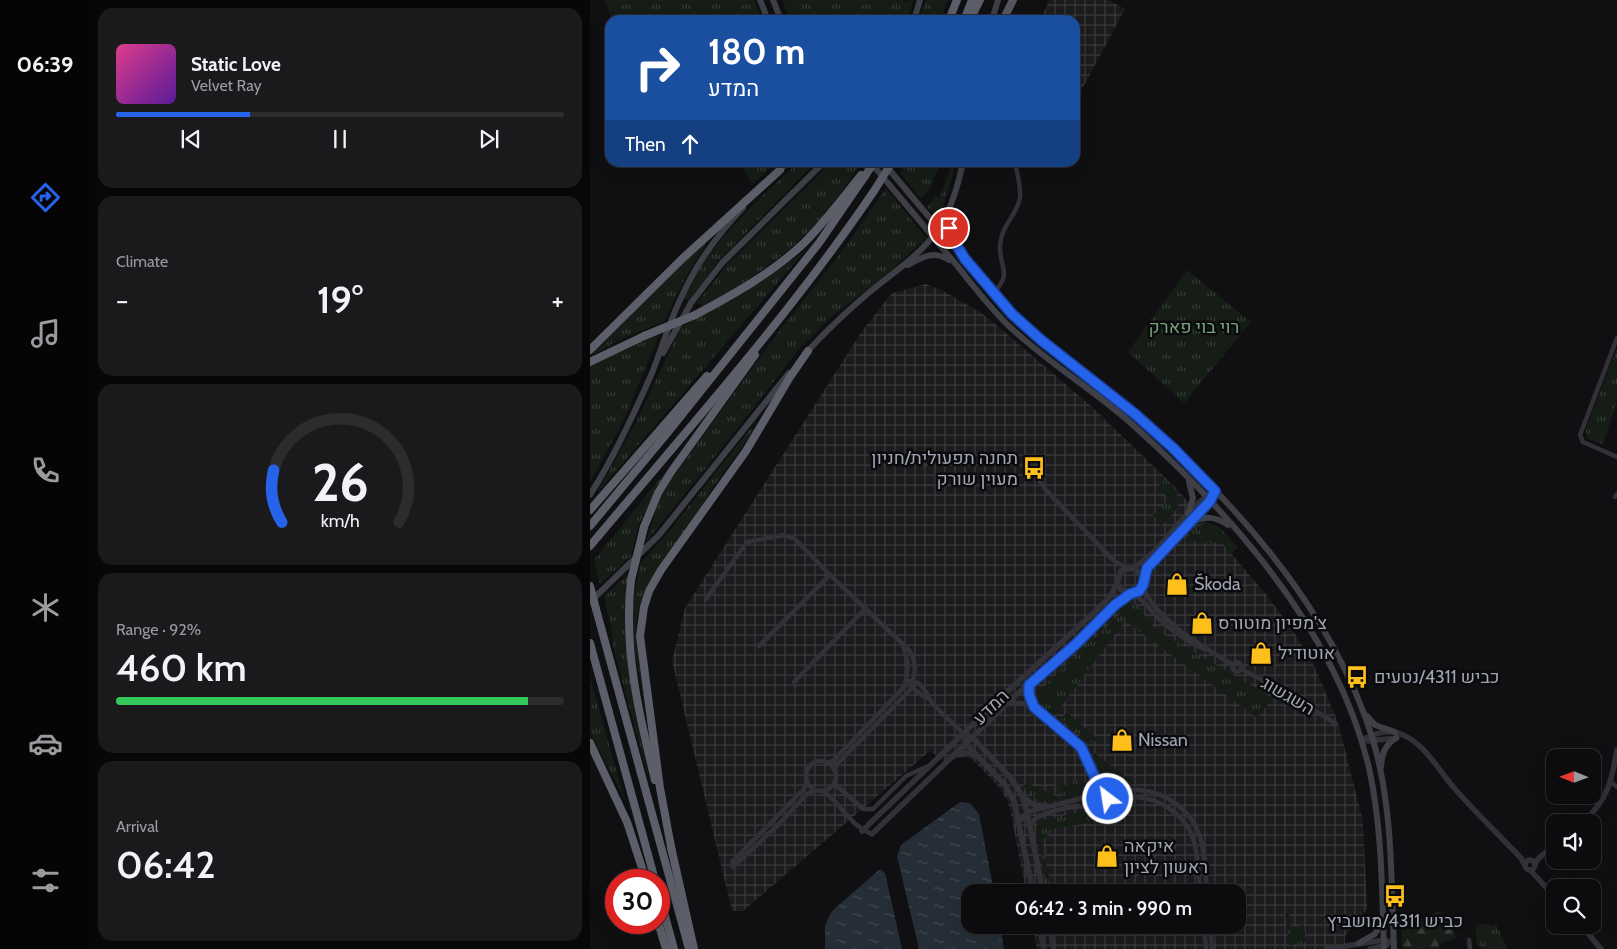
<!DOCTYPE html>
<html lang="en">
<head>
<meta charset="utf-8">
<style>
  :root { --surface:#0c0c0e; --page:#1a1a1c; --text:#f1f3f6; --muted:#9a9b9e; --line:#2c2c2e; --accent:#2563eb }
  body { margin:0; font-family:Cabin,Heebo,sans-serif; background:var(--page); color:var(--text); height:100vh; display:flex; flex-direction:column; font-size:19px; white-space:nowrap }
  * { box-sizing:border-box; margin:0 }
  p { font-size:16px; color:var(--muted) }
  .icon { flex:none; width:28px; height:28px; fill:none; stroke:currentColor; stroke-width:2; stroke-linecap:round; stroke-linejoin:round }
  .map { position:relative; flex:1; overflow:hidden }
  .details { display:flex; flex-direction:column; gap:8px; padding:8px; background:#070708; width:500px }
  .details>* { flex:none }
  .top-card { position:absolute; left:15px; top:15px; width:475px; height:152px; border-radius:15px; box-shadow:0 5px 20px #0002,0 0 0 1px var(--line); background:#1a4fa0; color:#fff; overflow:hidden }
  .needle { width:32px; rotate:271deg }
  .controls { position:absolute; left:956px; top:749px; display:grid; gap:10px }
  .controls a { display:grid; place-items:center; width:55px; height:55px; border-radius:10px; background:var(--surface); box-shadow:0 5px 20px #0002,0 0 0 1px var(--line); font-size:25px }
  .speed { position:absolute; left:15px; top:869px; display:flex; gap:10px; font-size:25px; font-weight:700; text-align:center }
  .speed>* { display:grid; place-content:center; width:65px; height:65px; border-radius:50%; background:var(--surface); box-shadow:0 5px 20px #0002,0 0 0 1px var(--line); line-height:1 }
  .speed .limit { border:8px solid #d22; background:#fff; color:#111 }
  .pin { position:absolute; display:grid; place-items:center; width:42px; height:42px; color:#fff; margin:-21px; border:2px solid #fff; border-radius:50%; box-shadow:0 1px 5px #0007 }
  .me { position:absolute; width:55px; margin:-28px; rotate:329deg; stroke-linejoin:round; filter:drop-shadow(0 0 4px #0008) }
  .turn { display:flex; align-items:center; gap:18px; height:105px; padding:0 20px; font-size:22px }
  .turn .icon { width:65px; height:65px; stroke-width:2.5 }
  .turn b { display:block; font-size:35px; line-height:42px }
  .then { display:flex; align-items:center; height:48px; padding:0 20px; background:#0003; gap:10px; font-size:19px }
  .big { font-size:38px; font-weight:600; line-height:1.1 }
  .details .tile { flex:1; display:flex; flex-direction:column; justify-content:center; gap:8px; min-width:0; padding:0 18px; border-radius:15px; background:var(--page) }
  .details .dial { align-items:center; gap:0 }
  .dial svg { height:130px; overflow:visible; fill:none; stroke:var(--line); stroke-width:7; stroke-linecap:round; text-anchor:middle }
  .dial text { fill:var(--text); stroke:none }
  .song { display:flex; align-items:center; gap:15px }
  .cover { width:60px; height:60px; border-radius:8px; background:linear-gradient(135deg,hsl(330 70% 55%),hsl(270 70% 35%)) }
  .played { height:5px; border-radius:2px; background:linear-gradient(90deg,var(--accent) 30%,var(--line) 30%) }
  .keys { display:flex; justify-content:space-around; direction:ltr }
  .heat { display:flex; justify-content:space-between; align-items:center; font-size:28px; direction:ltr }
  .charge { height:8px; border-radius:4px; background:linear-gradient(90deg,#34c759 92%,var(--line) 0) }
  .trip { position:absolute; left:371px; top:884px; width:285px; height:50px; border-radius:15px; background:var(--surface); box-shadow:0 5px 20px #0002,0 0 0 1px var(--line); font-weight:600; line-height:50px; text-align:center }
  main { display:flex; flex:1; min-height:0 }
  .dock { display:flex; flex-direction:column; width:90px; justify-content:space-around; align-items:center; background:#050506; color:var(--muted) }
  .dock .icon { width:35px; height:35px }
  .dock .selected { color:var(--accent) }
  .dock b { font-size:22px; color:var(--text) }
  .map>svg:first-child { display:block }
  .industrial { fill:url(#industrial-grid) }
  .grass { fill:url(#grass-tufts) }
  .forest { fill:url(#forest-firs) }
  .water { fill:url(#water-ripples) }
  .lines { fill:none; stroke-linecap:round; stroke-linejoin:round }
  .minor { stroke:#313137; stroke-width:4.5 }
  .tertiary { stroke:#313137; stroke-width:5.5 }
  .secondary { stroke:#3f4047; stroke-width:6 }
  .trunk { stroke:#545660; stroke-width:8 }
  .motorway { stroke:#5c5f69; stroke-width:8 }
  .motorway-bridge { stroke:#5c5f69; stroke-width:8 }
  .route-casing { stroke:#184099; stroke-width:12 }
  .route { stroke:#2563eb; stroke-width:9 }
  .labels { text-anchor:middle; stroke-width:5; stroke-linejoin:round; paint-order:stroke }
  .park-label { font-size:18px; fill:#74a27a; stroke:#0b0b0d }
  .poi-label { font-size:18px; fill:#a0a5b4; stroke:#0b0b0d; text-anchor:start }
  .street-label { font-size:18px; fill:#a0a5b4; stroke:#0b0b0d }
</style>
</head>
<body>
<main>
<nav class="dock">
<b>06:39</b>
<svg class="icon selected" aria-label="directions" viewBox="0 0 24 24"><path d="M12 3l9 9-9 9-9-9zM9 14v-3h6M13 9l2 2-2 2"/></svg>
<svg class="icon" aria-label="music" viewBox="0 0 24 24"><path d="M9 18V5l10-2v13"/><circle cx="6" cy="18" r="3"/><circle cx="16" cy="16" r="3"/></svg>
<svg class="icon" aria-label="phone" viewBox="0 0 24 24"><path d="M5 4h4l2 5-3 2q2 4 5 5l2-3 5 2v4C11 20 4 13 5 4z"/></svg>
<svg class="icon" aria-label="climate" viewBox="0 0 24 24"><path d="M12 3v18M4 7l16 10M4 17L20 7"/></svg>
<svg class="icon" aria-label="car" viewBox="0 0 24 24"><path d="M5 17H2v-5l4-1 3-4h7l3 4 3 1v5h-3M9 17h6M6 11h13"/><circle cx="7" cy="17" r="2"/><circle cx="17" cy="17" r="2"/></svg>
<svg class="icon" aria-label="filters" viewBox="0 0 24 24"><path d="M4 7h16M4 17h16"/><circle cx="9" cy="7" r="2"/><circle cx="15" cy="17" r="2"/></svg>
</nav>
<section class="details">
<div class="tile">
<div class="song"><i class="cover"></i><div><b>Static Love</b><p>Velvet Ray</p></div></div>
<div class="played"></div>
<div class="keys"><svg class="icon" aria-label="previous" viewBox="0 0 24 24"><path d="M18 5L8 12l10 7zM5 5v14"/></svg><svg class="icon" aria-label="pause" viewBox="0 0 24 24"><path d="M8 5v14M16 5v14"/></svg><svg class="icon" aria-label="next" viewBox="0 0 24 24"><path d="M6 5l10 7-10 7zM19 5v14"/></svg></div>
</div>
<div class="tile"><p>Climate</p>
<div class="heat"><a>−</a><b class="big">19°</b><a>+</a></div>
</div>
<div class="tile dial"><svg viewBox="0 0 100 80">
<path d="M14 69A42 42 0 1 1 86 69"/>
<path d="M14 69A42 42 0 0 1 9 37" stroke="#2563eb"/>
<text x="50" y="56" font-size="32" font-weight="700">26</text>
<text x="50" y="72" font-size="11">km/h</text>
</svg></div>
<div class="tile"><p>Range · 92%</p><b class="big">460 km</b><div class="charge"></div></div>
<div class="tile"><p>Arrival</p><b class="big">06:42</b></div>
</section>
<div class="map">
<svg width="1027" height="949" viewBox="0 0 1027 949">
  <defs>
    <pattern id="industrial-grid" width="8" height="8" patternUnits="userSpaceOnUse" patternTransform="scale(1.25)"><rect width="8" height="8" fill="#1c1c1f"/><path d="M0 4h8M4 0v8" fill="none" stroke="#3a3a3d"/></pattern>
    <pattern id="grass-tufts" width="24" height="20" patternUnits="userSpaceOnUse" patternTransform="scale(1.25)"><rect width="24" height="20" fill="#161d17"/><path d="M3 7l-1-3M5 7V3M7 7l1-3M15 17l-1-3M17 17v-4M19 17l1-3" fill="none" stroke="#353b36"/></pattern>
    <pattern id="forest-firs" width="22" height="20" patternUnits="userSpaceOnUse" patternTransform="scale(1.25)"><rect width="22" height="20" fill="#161d17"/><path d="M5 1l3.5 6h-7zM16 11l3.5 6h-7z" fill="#353b36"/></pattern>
    <pattern id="water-ripples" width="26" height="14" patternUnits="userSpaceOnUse" patternTransform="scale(1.25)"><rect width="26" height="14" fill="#252e36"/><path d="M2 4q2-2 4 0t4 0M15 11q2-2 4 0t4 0" fill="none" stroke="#414951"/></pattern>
  </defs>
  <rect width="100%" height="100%" fill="#101012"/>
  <g class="industrial">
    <path d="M459,0H518L535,9L490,93L485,92V20H451Z"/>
    <path d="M336,284L355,292L390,312L404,323L501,406L587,489L678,597L700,626L722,661L748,722L773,821L777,909L755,936V949H447L443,925H648V892H436L421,814L418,803L411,789L385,762L377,757L366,758L358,764L340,751L153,911H142L82,661L95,608L272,331L302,293Z"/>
  </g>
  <g class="grass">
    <path d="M14,0H164L172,20H22Z"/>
    <path d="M192,0H312L317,3L319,0H323L318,20H200Z"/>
    <path d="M336,0H358L350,20H329Z"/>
    <path d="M149,163H186L163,184Z"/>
    <path d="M208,163H225L130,259L99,301L94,298C101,284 108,270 117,258C143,222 176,192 208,163Z"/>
    <path d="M241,163H272C259,180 247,199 233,216C200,254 157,282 113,306L107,303L137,265Z"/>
    <path d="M315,163H350L341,187L331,199L310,173Z"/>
    <path d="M354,163H366L353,208L347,218L337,207L345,197H350L361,167Z"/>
    <path d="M296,188L336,238L298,273L241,317L209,349L151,424L56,542L68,502L82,478L190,330L250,254Z"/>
    <path d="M120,236L95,278L75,321L27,341L0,357Z"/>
    <path d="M215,251L7,493L47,420L91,327L148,297Z"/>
    <path d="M597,270L661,322L594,403L538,352Z"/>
    <path d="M69,335L33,422L0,482V367L43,344Z"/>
    <path d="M1027,348V401L1013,444L998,439L996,434V429Z"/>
    <path d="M160,429L164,430L119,493L107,515L68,569L57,585L50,604L46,621L47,644L60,736L43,638L42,608L50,564L84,525Z"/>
    <path d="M77,470L49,524L41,556L10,584L4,560Z"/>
    <path d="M576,479C598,499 590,508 571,526L563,515L579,499L567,487Z"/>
    <path d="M617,522L629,527L648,547L641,554L633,544L594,541L603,530Z"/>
    <path d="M38,574C27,645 46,715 60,784L23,646L22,631L14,597Z"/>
    <path d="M538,603C550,602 552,612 558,621C561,625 566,629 570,632L683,698L667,718L535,621L464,716L443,697L529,615L534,606Z"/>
    <path d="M0,678L35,800L0,732Z"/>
    <path d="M477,712L509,740L496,744L494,739L471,720Z"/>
    <path d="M505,753L543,783L522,784L516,783L502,756Z"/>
    <path d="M468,779L475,785L486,780L489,785L498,781L497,788L492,795C467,800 450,810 433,786L437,783L469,797L473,790L465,784Z"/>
    <path d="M490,812L498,814L499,823L462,829L452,842L462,892H458L446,832V827L452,820Z"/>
    <path d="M695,913H700L701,927L714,925L716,943L699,945Z"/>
    <path d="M899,924L902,926L906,924L918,949H891C885,942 886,934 886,925Z"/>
  </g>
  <path class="forest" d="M811,909L828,923L848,911L860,918L866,938L849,944L850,949H812Z"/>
  <g class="water">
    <path d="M370,802L380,803L389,814L404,892H380V925H410L414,949H329L307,856L311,845Z"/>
    <path d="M290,869L295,873L312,949H235V925L242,911Z"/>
  </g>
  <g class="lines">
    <g class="minor">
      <path d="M403,293C426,271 405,265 411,239C414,223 428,213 430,197C431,186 427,173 425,162"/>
      <path d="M1027,338L990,435L993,442L1027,457"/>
      <path d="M447,477L456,490L520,557L527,563L538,568"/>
      <path d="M1025,497L1027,494"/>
      <path d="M553,585C560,616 616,649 643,665"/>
      <path d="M542,594C554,599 559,609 568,618C582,631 597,641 614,649"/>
      <path d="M116,599L157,542L194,535L205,539L240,575L319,650C328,664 325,675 320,690L247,764L245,771"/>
      <path d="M169,646L240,575"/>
      <circle cx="647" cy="667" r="4.5"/>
      <path d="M651,669L684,686L745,723"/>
      <path d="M316,681C320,681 324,680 328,683C336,688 338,698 344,705C353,715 364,724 373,733"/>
      <path d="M204,682L275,609"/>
      <path d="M439,685V694L444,707"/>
      <path d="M320,686L333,696L339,699"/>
      <path d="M418,703C427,703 434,702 441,706C451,710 486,740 492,749C501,762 504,778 513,791"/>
      <circle cx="231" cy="776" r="15"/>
      <path d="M237,763L243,761L315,686L318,665L313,645"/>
      <path d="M245,781L247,786L273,809H283L316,776L338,766"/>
      <path d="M1021,782L1027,787"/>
      <circle cx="508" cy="800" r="10"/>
      <path d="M233,791C251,803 261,827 282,834"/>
      <path d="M501,792L503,772"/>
      <path d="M514,792C526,791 538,789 549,790C576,792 600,809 609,834C616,852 615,874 617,892"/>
      <path d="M517,805C548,785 592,806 603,838C609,855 608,875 610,892"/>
      <path d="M429,822L437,812L489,799L499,794"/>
      <path d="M440,825C447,811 486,805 500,807"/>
      <path d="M142,862L214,789L217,779"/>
      <path d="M143,867L188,825L217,794L225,790"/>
      <path d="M614,925L616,949"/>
      <path d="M620,925L622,949"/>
      <path d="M879,940L880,949"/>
    </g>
    <g class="tertiary">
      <path d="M541,568C570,556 592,511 619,495"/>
      <path d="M553,579L560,564L620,501L625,491"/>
      <path d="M373,733L383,738L419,776L432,795L437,812L453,892"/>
      <path d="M375,740L376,744L415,785L424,801L443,892"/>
      <path d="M771,740C782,735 796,729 808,733C835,742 847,769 865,789C886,813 909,835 931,858L934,864"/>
      <path d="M778,741L807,738"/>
      <path d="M365,755L379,753L385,756"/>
      <path d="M434,798L444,805L456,806"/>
      <path d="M994,822C1018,797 1021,784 1027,750"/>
      <path d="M272,831L409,699L506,611L522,594L527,582"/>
      <path d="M282,834L425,696L486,644L525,605L540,594L549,591L553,582L551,573L541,568L531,571L527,582L530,589L540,594"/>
      <circle cx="940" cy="865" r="5"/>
      <path d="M945,864L949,858L965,845"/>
      <path d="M940,870L965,897"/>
      <path d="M449,925L454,949"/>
      <path d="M459,925L464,949"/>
      <path d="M991,925L1011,949"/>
      <path d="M737,949L794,940L804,943"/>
      <path d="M780,949L797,945"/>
    </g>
    <g class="secondary">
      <path d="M170,0L178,20"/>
      <path d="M183,0L191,20"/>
      <path d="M324,20L330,0"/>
      <path d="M402,20L408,0"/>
      <path d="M280,162C310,197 339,232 369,268C385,288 401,309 420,327C458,363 504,390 543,425C643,515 748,634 779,768C792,827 792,889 794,949"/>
      <path d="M293,162C320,195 348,227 375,260C395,282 413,306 434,326C463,352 497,374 527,399C634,489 741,603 783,740C803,808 801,879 804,949"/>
      <path d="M188,172L198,162"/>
      <path d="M360,212C357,225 359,233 366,245"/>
      <path d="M318,265C332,257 343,250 359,260"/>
      <path d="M73,353L101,303L132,263L234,162"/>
      <path d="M215,354C236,331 258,310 282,290C304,272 330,255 347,231C361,211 368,186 373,162"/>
      <path d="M0,495C24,457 44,414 62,373C72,348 79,322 91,298C106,264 127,235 153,208"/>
      <path d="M598,514L603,498L599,482"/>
      <path d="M600,522C615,516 625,516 638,525"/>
      <path d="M0,602L69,535L199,373"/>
      <path d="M777,716L785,725L805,732"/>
      <path d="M791,767C792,753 795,745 806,738"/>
      <path d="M769,943L785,934L791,922"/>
    </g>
    <path class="trunk" d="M413,20L423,0"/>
    <g class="motorway">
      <path d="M359,20L367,0"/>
      <path d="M374,20L382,0"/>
      <path d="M380,20L390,0"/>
      <path d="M105,315C143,295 182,273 214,243C235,222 253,198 271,175"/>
      <path d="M0,350L93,258L190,170"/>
      <path d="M0,362L54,336"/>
      <path d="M0,510L117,376"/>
      <path d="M0,526L79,431L229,243L275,176"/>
      <path d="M54,527L68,493L81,472L165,355"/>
      <path d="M0,546C97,430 199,316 284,191"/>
      <path d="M41,580C33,648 49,715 65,780"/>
      <path d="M6,609L99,949"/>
      <path d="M0,643L65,880"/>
      <path d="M0,743L37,822L56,880"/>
      <path d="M81,847L104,949"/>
      <path d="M82,852L70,788L50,636L54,607L59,591L71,570L156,451L200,377L218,351"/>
      <path d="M69,894L84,949"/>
      <path d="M68,922L76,949"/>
    </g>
    <g class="motorway-bridge">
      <path d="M275,176L284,162"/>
      <path d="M284,191L302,162"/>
      <path d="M54,336L105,315"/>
      <path d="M41,580L54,527"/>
      <path d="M0,586L6,609"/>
    </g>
  </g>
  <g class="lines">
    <defs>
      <path id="route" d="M359,228L361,236L375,259L422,314L451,340L545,414L583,448L625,491L620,501L557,568L553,585L549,591L540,594L525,605L486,644L439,685V694L444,707L491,747L506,780L518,799"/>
    </defs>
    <use href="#route" class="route-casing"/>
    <use href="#route" class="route"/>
  </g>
  <defs>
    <symbol id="bus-bare" viewBox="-9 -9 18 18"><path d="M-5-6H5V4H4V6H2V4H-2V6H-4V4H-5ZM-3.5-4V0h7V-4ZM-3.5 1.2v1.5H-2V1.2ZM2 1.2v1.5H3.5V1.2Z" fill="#ffbf1b" stroke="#0b0b0d" stroke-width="2.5" paint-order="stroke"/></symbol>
    <symbol id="shop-bare" viewBox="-9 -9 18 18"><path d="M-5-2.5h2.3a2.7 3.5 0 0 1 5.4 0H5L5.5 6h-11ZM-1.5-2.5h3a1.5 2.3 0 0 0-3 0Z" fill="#ffbf1b" stroke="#0b0b0d" stroke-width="2.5" paint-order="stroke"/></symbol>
  </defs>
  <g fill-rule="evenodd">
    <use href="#bus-bare" x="428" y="452" width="32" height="32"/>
    <use href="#shop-bare" x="571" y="568" width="32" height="32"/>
    <use href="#shop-bare" x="596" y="607" width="32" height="32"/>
    <use href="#shop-bare" x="655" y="637" width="32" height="32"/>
    <use href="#bus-bare" x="751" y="661" width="32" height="32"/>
    <use href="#shop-bare" x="516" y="724" width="32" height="32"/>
    <use href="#shop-bare" x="501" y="840" width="32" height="32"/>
    <use href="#bus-bare" x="789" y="880" width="32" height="32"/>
  </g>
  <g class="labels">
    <g class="park-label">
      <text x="604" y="333">רוי בוי פארק</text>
    </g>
    <g class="poi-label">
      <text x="428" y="464" text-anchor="end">תחנה תפעולית/חניון<tspan x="428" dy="21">מעוין שורק</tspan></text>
      <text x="604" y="590">Škoda</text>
      <text x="628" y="629">צ'מפיון מוטורס</text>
      <text x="688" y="659">אוטודיל</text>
      <text x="784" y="683">כביש 4311/נטעים</text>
      <text x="548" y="746">Nissan</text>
      <text x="534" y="852">איקאה<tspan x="534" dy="21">ראשון לציון</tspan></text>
      <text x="805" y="927" text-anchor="middle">כביש 4311/מושביץ</text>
    </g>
    <g class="street-label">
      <text transform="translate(698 696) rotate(30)" y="6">השגשוג</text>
      <text transform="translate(401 707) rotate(-44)" y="6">המדע</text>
    </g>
  </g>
</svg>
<div class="controls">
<a><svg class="needle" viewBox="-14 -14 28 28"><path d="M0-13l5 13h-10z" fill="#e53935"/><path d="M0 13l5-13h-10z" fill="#9a9b9e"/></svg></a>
<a><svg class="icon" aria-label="sound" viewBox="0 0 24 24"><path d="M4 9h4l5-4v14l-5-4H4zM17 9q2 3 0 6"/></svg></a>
<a><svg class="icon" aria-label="search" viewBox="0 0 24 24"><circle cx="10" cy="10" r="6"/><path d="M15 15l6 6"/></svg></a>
</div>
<div class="speed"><div class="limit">30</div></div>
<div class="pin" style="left:359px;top:228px;background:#d93025"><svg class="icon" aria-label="arrive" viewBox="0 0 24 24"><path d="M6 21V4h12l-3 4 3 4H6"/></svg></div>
<svg class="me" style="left:518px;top:799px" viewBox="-20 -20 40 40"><circle r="17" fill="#2563eb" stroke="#fff" stroke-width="3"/><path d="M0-11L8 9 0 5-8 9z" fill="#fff"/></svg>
<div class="trip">06:42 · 3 min · 990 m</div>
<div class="top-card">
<div class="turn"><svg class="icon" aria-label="right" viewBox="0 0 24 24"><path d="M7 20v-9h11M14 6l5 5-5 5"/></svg><div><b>180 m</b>המדע</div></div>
<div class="then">Then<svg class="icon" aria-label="ahead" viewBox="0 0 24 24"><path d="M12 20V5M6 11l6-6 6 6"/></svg></div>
</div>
</div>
</main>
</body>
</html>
